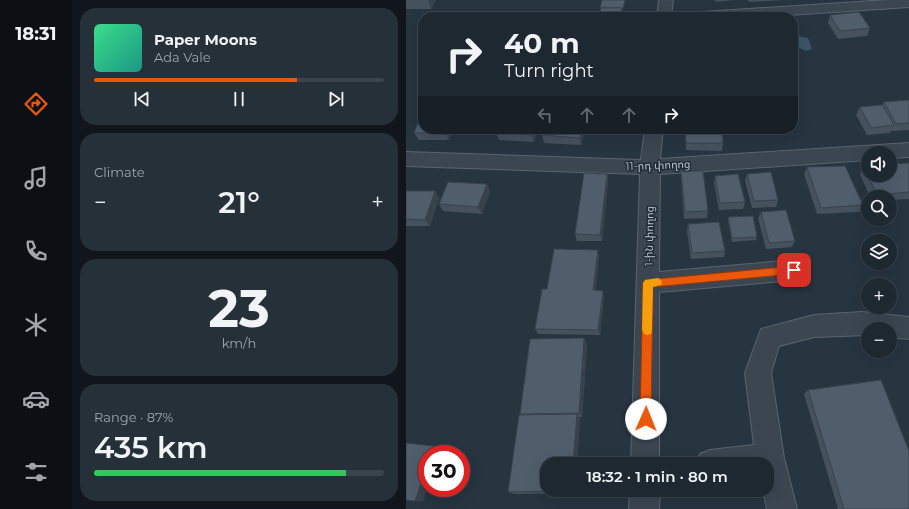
<!DOCTYPE html>
<html lang="en">
<head>
<meta charset="utf-8">
<style>
  :root { --surface:#1d2831; --page:#253039; --text:#f1f3f6; --muted:#a0a6ab; --line:#3b444d; --accent:#ea580c }
  body { margin:0; font-family:Montserrat,"Noto Sans Armenian",sans-serif; background:var(--page); color:var(--text); height:100vh; display:flex; flex-direction:column; font-size:15px; white-space:nowrap }
  * { box-sizing:border-box; margin:0 }
  p { font-size:13px; color:var(--muted) }
  .icon { flex:none; width:22px; height:22px; fill:none; stroke:currentColor; stroke-width:2; stroke-linecap:round; stroke-linejoin:round }
  .map { position:relative; flex:1; overflow:hidden }
  .panel { display:flex; flex-direction:column; gap:8px; padding:8px; background:#10161b; width:334px }
  .panel>* { flex:none }
  .banner { position:absolute; left:12px; top:12px; width:380px; height:122px; border-radius:16px; box-shadow:0 4px 16px #0002,0 0 0 1px var(--line); background:#1d2831; color:var(--text); overflow:hidden }
  .controls { position:absolute; left:455px; top:146px; display:grid; gap:8px }
  .controls a { display:grid; place-items:center; width:36px; height:36px; border-radius:50%; background:var(--surface); box-shadow:0 4px 16px #0002,0 0 0 1px var(--line); font-size:20px }
  .speed { position:absolute; left:12px; top:445px; display:flex; gap:8px; font-size:20px; font-weight:700; text-align:center }
  .speed>* { display:grid; place-content:center; width:52px; height:52px; border-radius:50%; background:var(--surface); box-shadow:0 4px 16px #0002,0 0 0 1px var(--line); line-height:1 }
  .speed .limit { border:6px solid #d22; background:#fff; color:#111 }
  .pin { position:absolute; display:grid; place-items:center; width:34px; height:34px; color:#fff; margin:-17px; border-radius:8px; box-shadow:0 2px 6px #0006 }
  .me { position:absolute; width:44px; margin:-22px; rotate:1deg; stroke-linejoin:round; filter:drop-shadow(0 0 3px #0008) }
  .turn { display:flex; align-items:center; gap:14px; height:84px; padding:0 20px; font-size:18px }
  .turn .icon { width:52px; height:52px; stroke-width:2.5 }
  .turn b { display:block; font-size:28px; line-height:34px }
  .lanes { display:flex; align-items:center; height:38px; padding:0 20px; background:#0003; justify-content:center; gap:20px; direction:ltr }
  .lanes .off { opacity:.35 }
  .big { font-size:30px; font-weight:600; line-height:1.1 }
  .panel .tile { flex:1; display:flex; flex-direction:column; justify-content:center; gap:6px; min-width:0; padding:0 14px; border-radius:16px; background:var(--page) }
  .panel .dial { align-items:center; gap:0 }
  .dial b { font-size:52px; line-height:1 }
  .song { display:flex; align-items:center; gap:12px }
  .cover { width:48px; height:48px; border-radius:6px; background:linear-gradient(135deg,hsl(150 70% 55%),hsl(170 70% 35%)) }
  .played { height:4px; border-radius:2px; background:linear-gradient(90deg,var(--accent) 70%,var(--line) 70%) }
  .keys { display:flex; justify-content:space-around; direction:ltr }
  .heat { display:flex; justify-content:space-between; align-items:center; font-size:22px; direction:ltr }
  .charge { height:6px; border-radius:3px; background:linear-gradient(90deg,#34c759 87%,var(--line) 0) }
  .trip { position:absolute; left:134px; top:457px; width:234px; height:40px; border-radius:16px; background:var(--surface); box-shadow:0 4px 16px #0002,0 0 0 1px var(--line); font-weight:600; line-height:40px; text-align:center }
  main { display:flex; flex:1; min-height:0 }
  .tab-bar { display:flex; flex-direction:column; width:72px; justify-content:space-around; align-items:center; background:#0c1014; color:var(--muted) }
  .tab-bar .icon { width:28px; height:28px }
  .tab-bar .on { color:var(--accent) }
  .tab-bar b { font-size:18px; color:var(--text) }
  .map>svg:first-child { display:block }
  .water { fill:#3c5469 }
  .lines { fill:none; stroke-linecap:round; stroke-linejoin:round }
  .minor-casing { stroke:#59646e; stroke-width:2 }
  .minor { fill:#3b4651; fill-rule:evenodd }
  .wall { fill:#45515d }
  .shaded-wall { fill:#38424c }
  .building { fill:#505e6c; stroke:#38424c }
  .route { fill:#ea580c; stroke:#983908 }
  .slow { fill:#f59e0b }
  .labels { text-anchor:middle; stroke-width:3; stroke-linejoin:round; paint-order:stroke }
  .street-label { font-size:11px; fill:#b8c1cb; stroke:#1f2b36 }
</style>
</head>
<body>
<main>
<nav class="tab-bar">
<b>18:31</b>
<svg class="icon on" aria-label="directions" viewBox="0 0 24 24"><path d="M12 3l9 9-9 9-9-9zM9 14v-3h6M13 9l2 2-2 2"/></svg>
<svg class="icon" aria-label="music" viewBox="0 0 24 24"><path d="M9 18V5l10-2v13"/><circle cx="6" cy="18" r="3"/><circle cx="16" cy="16" r="3"/></svg>
<svg class="icon" aria-label="phone" viewBox="0 0 24 24"><path d="M5 4h4l2 5-3 2q2 4 5 5l2-3 5 2v4C11 20 4 13 5 4z"/></svg>
<svg class="icon" aria-label="climate" viewBox="0 0 24 24"><path d="M12 3v18M4 7l16 10M4 17L20 7"/></svg>
<svg class="icon" aria-label="car" viewBox="0 0 24 24"><path d="M5 17H2v-5l4-1 3-4h7l3 4 3 1v5h-3M9 17h6M6 11h13"/><circle cx="7" cy="17" r="2"/><circle cx="17" cy="17" r="2"/></svg>
<svg class="icon" aria-label="filters" viewBox="0 0 24 24"><path d="M4 7h16M4 17h16"/><circle cx="9" cy="7" r="2"/><circle cx="15" cy="17" r="2"/></svg>
</nav>
<section class="panel">
<div class="tile">
<div class="song"><i class="cover"></i><div><b>Paper Moons</b><p>Ada Vale</p></div></div>
<div class="played"></div>
<div class="keys"><svg class="icon" aria-label="previous" viewBox="0 0 24 24"><path d="M18 5L8 12l10 7zM5 5v14"/></svg><svg class="icon" aria-label="pause" viewBox="0 0 24 24"><path d="M8 5v14M16 5v14"/></svg><svg class="icon" aria-label="next" viewBox="0 0 24 24"><path d="M6 5l10 7-10 7zM19 5v14"/></svg></div>
</div>
<div class="tile"><p>Climate</p>
<div class="heat"><a>−</a><b class="big">21°</b><a>+</a></div>
</div>
<div class="tile dial"><b>23</b><p>km/h</p></div>
<div class="tile"><p>Range · 87%</p><b class="big">435 km</b><div class="charge"></div></div>
</section>
<div class="map">
<svg width="503" height="509" viewBox="0 0 503 509">
  <rect width="100%" height="100%" fill="#273541"/>
  <path class="water" d="M393,36L402,38L406,49L400,51L387,45V41L392,40Z"/>
  <g class="lines">
    <defs>
      <g id="minor">
        <path d="M253,0H267L265,17H251Z"/>
        <path d="M482,0H503V7L351,17H274L276,14L281,13Z"/>
        <path d="M239,129H257L254,159L503,143V157L484,158V153H462V160L254,174L253,272L388,260L396,263L399,270L396,277L388,280L253,292V464H225L234,174L0,166V152L235,160Z"/>
        <path d="M456,312L503,317V339L484,337V329H462V335L408,337L373,346L365,373L378,458L391,509H361L357,490H361V464H290L294,454L304,450L348,445L339,373L355,329L408,315Z"/>
        <path d="M224,490H254L253,509H223Z"/>
      </g>
    </defs>
    <use href="#minor" class="minor-casing"/>
    <use href="#minor" class="minor"/>
  </g>
  <g class="wall">
    <path d="M0,0H30L25,9H0Z"/>
    <path d="M309,0H328L310,2Z"/>
    <path d="M342,0H377L343,2Z"/>
    <path d="M424,15L464,28L461,36L432,39L422,23Z"/>
    <path d="M503,100V130L486,131H485L484,133L461,135L450,115L454,107L476,105L478,102Z"/>
    <path d="M17,129H47L43,140H13L8,133Z"/>
    <path d="M132,129L128,142L93,140L90,133Z"/>
    <path d="M179,129L175,145L138,143L136,135Z"/>
    <path d="M279,129H316L317,143L316,151L280,150Z"/>
    <path d="M503,163V199L484,200V197H464L454,174L458,167Z"/>
    <path d="M401,167L457,205L453,212L411,214L398,174Z"/>
    <path d="M275,171L302,211L301,218L278,219L275,179Z"/>
    <path d="M201,174L202,181L196,241H171L169,234Z"/>
    <path d="M341,174L372,200L370,207L346,208L339,181Z"/>
    <path d="M309,176L339,202L337,209L313,210L308,183Z"/>
    <path d="M0,191H29L33,198L24,226H0Z"/>
    <path d="M84,191L76,214L37,211L33,204Z"/>
    <path d="M355,212L389,241L386,247L360,249L352,218Z"/>
    <path d="M322,217L351,237L350,240L326,242L322,221Z"/>
    <path d="M282,224L319,251L318,257L285,259L281,231Z"/>
    <path d="M193,256L189,291L198,296L194,335L132,334L129,329L141,289Z"/>
    <path d="M178,338L181,345L176,417H173L174,419L171,464H141V490H169V493L108,494L102,492L115,415L114,414Z"/>
    <path d="M402,390L503,509H432L398,394Z"/>
  </g>
  <g class="shaded-wall">
    <path d="M22,0H30L25,9Z"/>
    <path d="M216,8L217,17H215Z"/>
    <path d="M41,129H47L43,140L39,133Z"/>
    <path d="M128,129H132L128,142L126,135Z"/>
    <path d="M176,129H179L175,145L174,138Z"/>
    <path d="M201,174L202,181L196,241L194,235Z"/>
    <path d="M81,184L84,191L76,214L72,207Z"/>
    <path d="M29,191L33,198L24,226L19,220Z"/>
    <path d="M192,250L193,256L189,296L187,290Z"/>
    <path d="M197,291L198,296L194,335L192,330Z"/>
    <path d="M178,338L181,345L176,417L173,413Z"/>
    <path d="M171,414L174,419L171,464H167Z"/>
    <path d="M28,446L34,449L32,454H25Z"/>
    <path d="M21,467V488L17,502L9,501Z"/>
    <path d="M165,490H169V493L165,491Z"/>
  </g>
  <g class="building">
    <path d="M196,0H219L217,9L216,8H194Z"/>
    <path d="M195,8H216L215,17H193Z"/>
    <path d="M453,12L464,28L434,31L424,15Z"/>
    <path d="M503,100V123L490,124L478,102Z"/>
    <path d="M476,105L488,125L465,128L454,107Z"/>
    <path d="M16,112H17V129H41L39,133H8Z"/>
    <path d="M91,129H128L126,135L90,133Z"/>
    <path d="M138,129H176L174,138L136,135Z"/>
    <path d="M280,129H316L317,143H280Z"/>
    <path d="M503,163V192L471,195L458,167L462,166V175H484V164Z"/>
    <path d="M439,166L457,205L415,208L401,167Z"/>
    <path d="M275,171H297L302,211L279,212Z"/>
    <path d="M365,172L372,200L348,201L341,174Z"/>
    <path d="M178,173L201,174L194,235L169,234Z"/>
    <path d="M332,174L339,202L314,203L309,176Z"/>
    <path d="M42,182L81,184L72,207L33,204Z"/>
    <path d="M0,191H29L19,220L0,219Z"/>
    <path d="M380,210L389,241L363,243L355,212Z"/>
    <path d="M347,216L351,237L326,238L322,217Z"/>
    <path d="M313,222L319,251L286,253L282,224Z"/>
    <path d="M148,249L192,250L187,290L197,291L192,330L129,329L136,289H141Z"/>
    <path d="M178,338L173,413L114,414L124,339Z"/>
    <path d="M475,380L503,451V509H438L402,390Z"/>
    <path d="M171,414L167,464H141V490H165V491L102,492L113,415Z"/>
    <path d="M0,443L28,446L25,454H21V467L9,501L0,500Z"/>
  </g>
  <path class="route" d="M388,266L392,267L393,270L392,273L388,274L247,287L245,419L244,423L240,424L236,423L234,419L237,283L239,280Z"/>
  <path class="slow" d="M252,278L255,280L256,283L255,285L247,287L246,330L245,334L241,335L238,334L236,330L237,283L239,280Z"/>
  <g class="labels">
    <g class="street-label">
      <text transform="translate(252 165) rotate(-2)" y="4">11-րդ փողոց</text>
      <text transform="translate(243 236) rotate(-89)" y="4">1-ին փողոց</text>
    </g>
  </g>
</svg>
<div class="controls">
<a><svg class="icon" aria-label="sound" viewBox="0 0 24 24"><path d="M4 9h4l5-4v14l-5-4H4zM17 9q2 3 0 6"/></svg></a>
<a><svg class="icon" aria-label="search" viewBox="0 0 24 24"><circle cx="10" cy="10" r="6"/><path d="M15 15l6 6"/></svg></a>
<a><svg class="icon" aria-label="layers" viewBox="0 0 24 24"><path d="M12 4l9 5-9 5-9-5zM3 14l9 5 9-5"/></svg></a>
<a>+</a>
<a>−</a>
</div>
<div class="speed"><div class="limit">30</div></div>
<div class="pin" style="left:388px;top:270px;background:#d93025"><svg class="icon" aria-label="arrive" viewBox="0 0 24 24"><path d="M6 21V4h12l-3 4 3 4H6"/></svg></div>
<svg class="me" style="left:240px;top:419px" viewBox="-20 -20 40 40"><circle r="19" fill="#fff"/><path d="M0-13L10 11 0 6-10 11z" fill="#ea580c"/></svg>
<div class="trip">18:32 · 1 min · 80 m</div>
<div class="banner">
<div class="turn"><svg class="icon" aria-label="right" viewBox="0 0 24 24"><path d="M7 20v-9h11M14 6l5 5-5 5"/></svg><div><b>40 m</b>Turn right</div></div>
<div class="lanes"><svg class="icon off" aria-label="left" viewBox="0 0 24 24"><path d="M17 20v-9H6M10 6l-5 5 5 5"/></svg><svg class="icon off" aria-label="ahead" viewBox="0 0 24 24"><path d="M12 20V5M6 11l6-6 6 6"/></svg><svg class="icon off" aria-label="ahead" viewBox="0 0 24 24"><path d="M12 20V5M6 11l6-6 6 6"/></svg><svg class="icon" aria-label="right" viewBox="0 0 24 24"><path d="M7 20v-9h11M14 6l5 5-5 5"/></svg></div>
</div>
</div>
</main>
</body>
</html>
